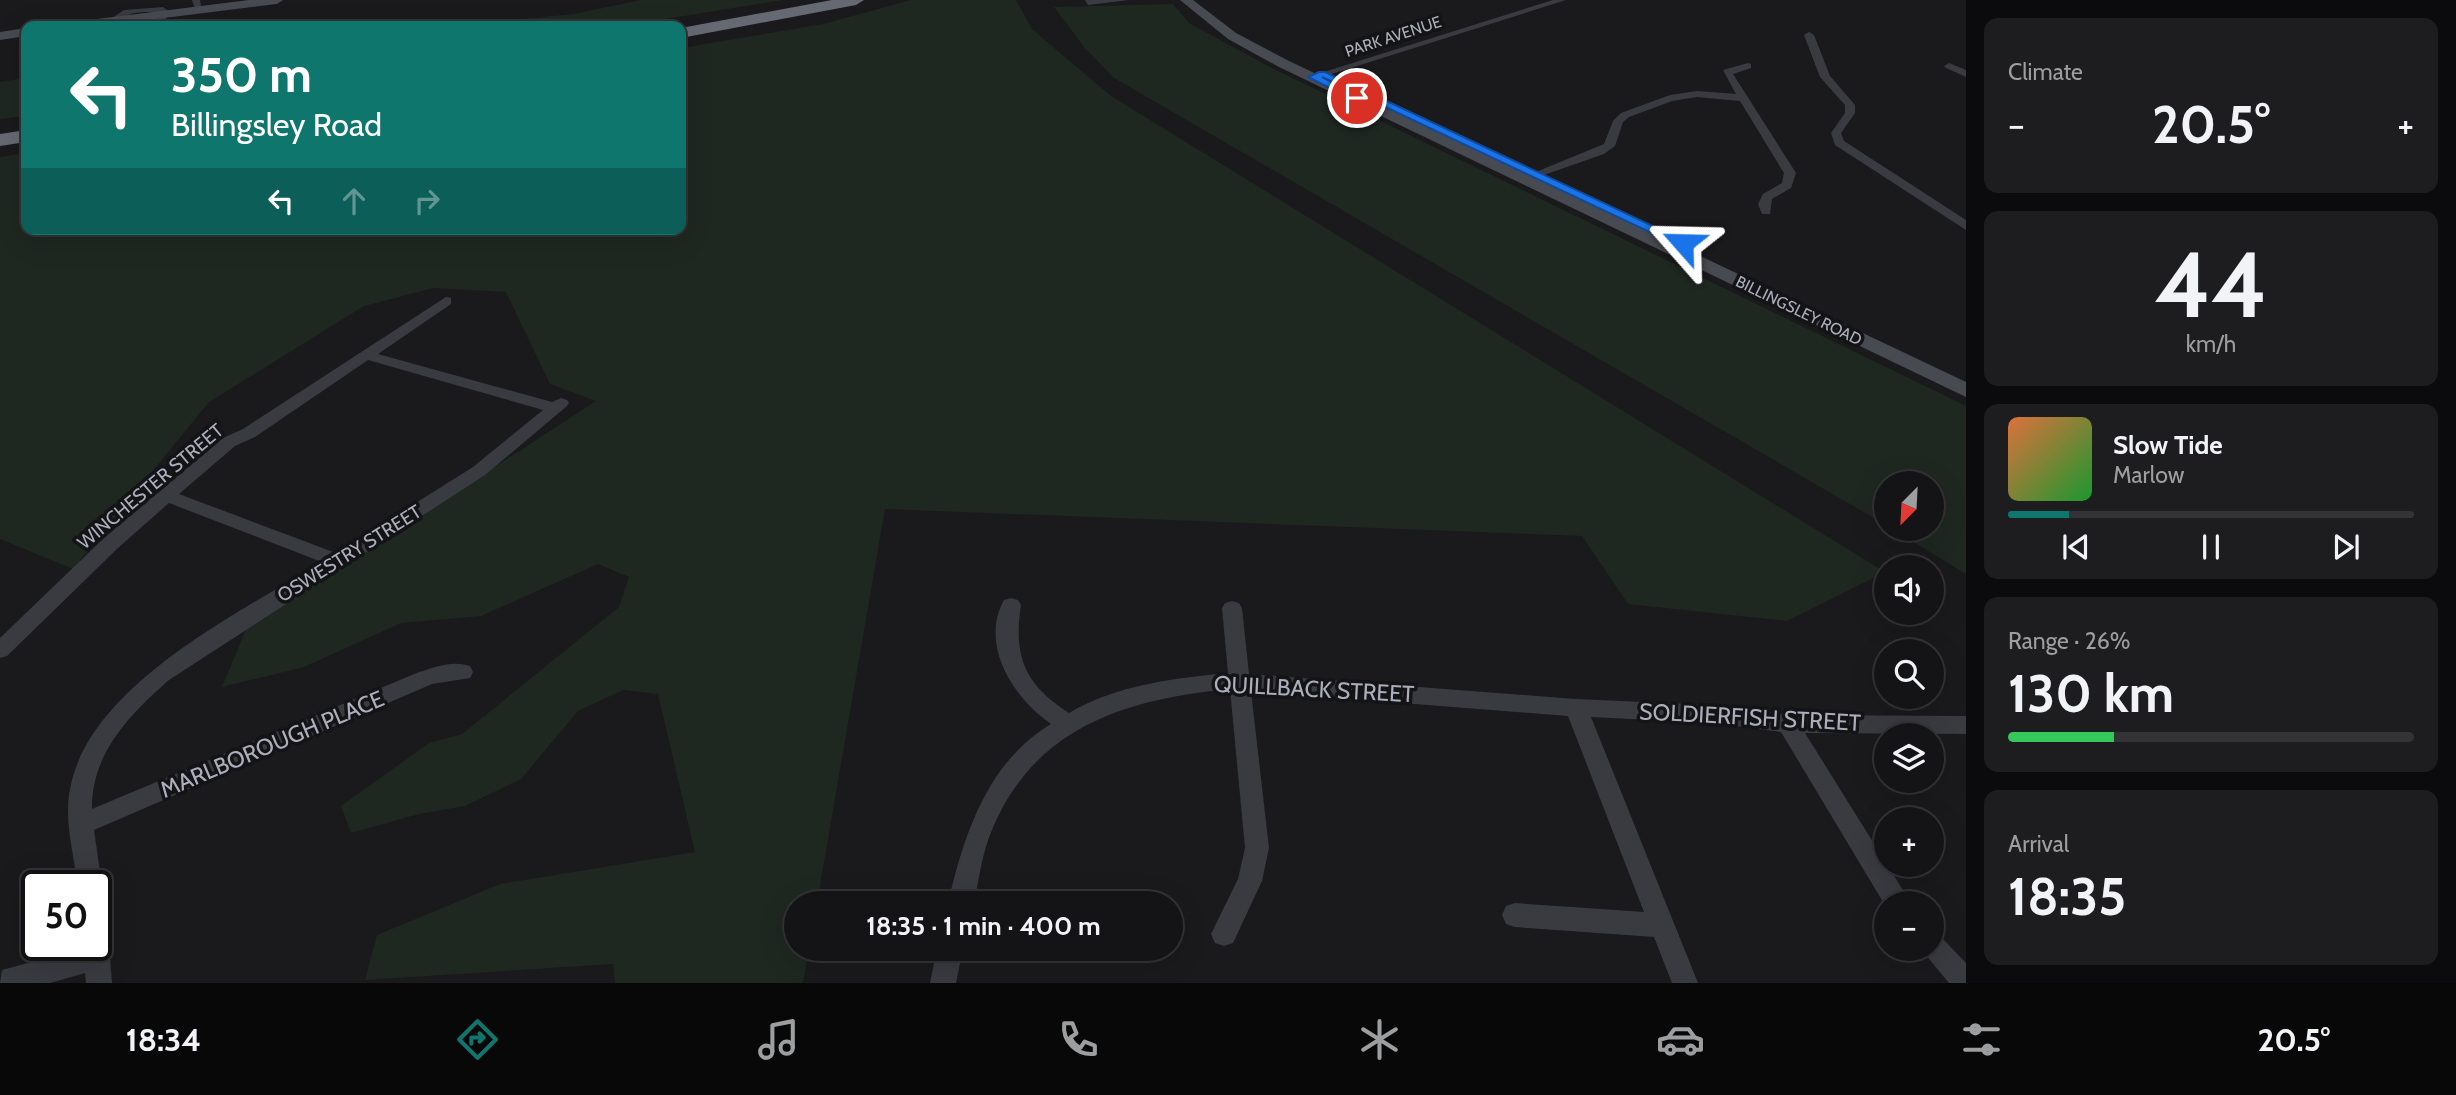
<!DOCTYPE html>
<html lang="en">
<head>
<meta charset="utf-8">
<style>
  :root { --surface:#141315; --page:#1d1c1e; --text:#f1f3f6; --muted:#9d9ea0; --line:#333234; --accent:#0f766e }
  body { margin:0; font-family:Cabin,sans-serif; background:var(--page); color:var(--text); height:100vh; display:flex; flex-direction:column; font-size:26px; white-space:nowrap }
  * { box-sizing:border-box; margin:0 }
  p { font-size:23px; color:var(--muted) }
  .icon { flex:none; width:38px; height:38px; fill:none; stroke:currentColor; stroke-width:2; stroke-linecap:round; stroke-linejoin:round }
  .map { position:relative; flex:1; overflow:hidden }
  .details { display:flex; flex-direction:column; gap:18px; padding:18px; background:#0b0a0c; width:490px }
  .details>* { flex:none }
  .top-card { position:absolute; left:21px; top:21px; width:665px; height:214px; border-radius:14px; box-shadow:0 7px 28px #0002,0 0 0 2px var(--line); background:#0f766e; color:#fff; overflow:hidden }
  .needle { width:46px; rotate:204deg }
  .buttons { position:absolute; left:1874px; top:471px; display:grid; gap:14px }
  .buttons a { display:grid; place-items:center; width:70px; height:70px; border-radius:50%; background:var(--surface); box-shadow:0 7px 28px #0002,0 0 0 2px var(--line); font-size:35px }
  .speed { position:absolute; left:21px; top:870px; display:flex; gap:14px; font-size:35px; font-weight:700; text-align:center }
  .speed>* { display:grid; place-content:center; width:91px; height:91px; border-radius:50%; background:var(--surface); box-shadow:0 7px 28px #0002,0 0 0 2px var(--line); line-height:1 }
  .speed .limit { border:4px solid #111; border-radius:10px; background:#fff; color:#111 }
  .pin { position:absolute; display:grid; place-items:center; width:60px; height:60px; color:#fff; margin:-30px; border:4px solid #fff; border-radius:50%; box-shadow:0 2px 7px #0007 }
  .me { position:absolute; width:77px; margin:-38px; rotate:295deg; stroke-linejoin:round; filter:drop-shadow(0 0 5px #0008) }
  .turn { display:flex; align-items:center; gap:24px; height:147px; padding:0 35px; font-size:32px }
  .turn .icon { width:91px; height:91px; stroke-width:2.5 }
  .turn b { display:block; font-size:49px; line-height:60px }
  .lanes { display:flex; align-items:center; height:66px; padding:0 35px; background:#0003; justify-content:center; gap:35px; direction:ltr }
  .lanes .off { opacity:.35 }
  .big { font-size:52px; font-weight:700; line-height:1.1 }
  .details .widget { flex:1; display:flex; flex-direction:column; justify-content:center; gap:10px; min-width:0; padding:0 24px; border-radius:14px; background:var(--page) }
  .details .dial { align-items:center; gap:0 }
  .dial b { font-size:91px; line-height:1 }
  .song { display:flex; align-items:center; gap:21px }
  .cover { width:84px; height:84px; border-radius:10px; background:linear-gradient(135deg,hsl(20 70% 55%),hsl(130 70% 35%)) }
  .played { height:7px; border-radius:4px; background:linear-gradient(90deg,var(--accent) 15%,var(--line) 15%) }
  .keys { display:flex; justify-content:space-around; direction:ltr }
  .heat { display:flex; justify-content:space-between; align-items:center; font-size:38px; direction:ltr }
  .charge { height:10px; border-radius:5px; background:linear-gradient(90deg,#34c759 26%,var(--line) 0) }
  .trip { position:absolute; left:784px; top:891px; width:399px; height:70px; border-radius:35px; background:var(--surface); box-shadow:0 7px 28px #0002,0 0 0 2px var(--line); font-weight:700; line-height:70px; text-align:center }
  .menu { display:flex; height:112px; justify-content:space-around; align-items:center; background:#080808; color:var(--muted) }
  .menu .icon { width:49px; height:49px }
  .menu .selected { color:var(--accent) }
  .menu b { font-size:32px; color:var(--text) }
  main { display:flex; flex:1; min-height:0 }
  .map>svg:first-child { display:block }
  .green { fill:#1f2721 }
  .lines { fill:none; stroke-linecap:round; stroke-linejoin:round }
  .street { fill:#3a3b41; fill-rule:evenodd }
  .secondary { fill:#484a51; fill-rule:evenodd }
  .highway { fill:#666972; fill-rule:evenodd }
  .route { fill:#1a73e8; stroke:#114b97; stroke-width:2 }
  .labels { text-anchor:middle; stroke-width:7; stroke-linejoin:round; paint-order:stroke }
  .far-street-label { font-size:16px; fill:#acafbb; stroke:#141417 }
  .street-label { font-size:19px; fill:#acafbb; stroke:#141417 }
  .near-street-label { font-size:23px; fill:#acafbb; stroke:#141417 }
</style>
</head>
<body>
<main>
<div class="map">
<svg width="1966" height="983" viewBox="0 0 1966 983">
  <rect width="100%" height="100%" fill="#1a191c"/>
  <g class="green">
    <path d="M641,0H783L623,26H455L573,14Z"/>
    <path d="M911,0H1016L1032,29L1111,96L1885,572L1787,621L1628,604L1582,536L885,509L817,903H796V948L809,949L803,983H615L613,964L365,980L377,935L500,884L695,852L658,694L623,690L578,711L521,779L465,806L419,814L351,833L341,806L429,743L462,734L619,607L629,577L598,564L481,616L401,623L304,667L222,687L246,629L596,401L550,384L506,292L434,288L364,306L209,402L73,569L0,539V157L26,153V229H681V48L823,24Z"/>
    <path d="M1173,4L1189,23L1270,67L1966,406V574L1892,529L1932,528V483H1886V525L1114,78L1084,47L1054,7Z"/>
    <path d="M26,78V116L0,119V82Z"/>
  </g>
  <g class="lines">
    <g class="street">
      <path d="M192,0H200L202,12H196Z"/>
      <path d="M1085,0H1129L1088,5Z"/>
      <path d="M1553,0H1566L1316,79L1308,77Z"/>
      <path d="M163,7L167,10L166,26H158L159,12C142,12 126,11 113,24L106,22L124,10Z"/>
      <path d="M1809,32L1814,35L1830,76L1855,105V113L1841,133L1844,141L1966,220V230L1835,145L1831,133L1845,113V105L1820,77L1804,35Z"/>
      <path d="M1748,63L1751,64V68L1733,74L1796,173L1791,188L1772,199L1770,214H1762L1758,204L1763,194L1782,183L1784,173L1740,101L1697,97L1672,101L1629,117L1623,122L1615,146L1604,154L1541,176L1531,174L1604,144L1613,121L1621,113L1670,95L1697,91L1736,94L1723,70Z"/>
      <path d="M1949,63L1966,70V77L1946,68L1944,66Z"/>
      <path d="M446,297L451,298V304L378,354L552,402L561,398L567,400L569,403L567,406L485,475L169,680C130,714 91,754 92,809L419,672C436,667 452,660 470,666L473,672L470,678L432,684L94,830L102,886L96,895V886H78C74,856 65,825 69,795C84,687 238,614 322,562L169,503L119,547L7,656L0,658V638L105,537L223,438L243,429ZM368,360L543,410L473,467L336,553L179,494L235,446L255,437Z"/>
      <path d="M1011,598L1018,600L1021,605C1013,657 1025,685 1069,713C1116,685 1175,678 1228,673L1222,608L1225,603L1232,601L1239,603L1242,608L1249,674L1576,699L1712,705L1788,715L1966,716V734L1805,733L1911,903H1886V907L1781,732L1712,723L1591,717L1698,983H1672L1654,937L1515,927L1506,924L1502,915L1506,906L1515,903L1644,912L1568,716L1251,691L1269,848L1262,881L1233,943L1224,946L1215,943L1211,934L1238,879L1245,848L1230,689C1127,699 1035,726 992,830C982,853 979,879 974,903H948C964,835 987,762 1051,724C1014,699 979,645 1004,600Z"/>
      <path d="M96,932L105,936L109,945L112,983H86L85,973L50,983H0L2,970L83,948V945H96Z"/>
      <path d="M1932,933L1941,937L1966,963V983H1949L1920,948H1932Z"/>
      <path d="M937,948H963L956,983H930Z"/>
    </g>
    <g class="secondary">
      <path d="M249,0H283L277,4L100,26H67L73,22Z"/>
      <path d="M1180,0H1193L1236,33L1289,61L1966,382V397L1279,67L1228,39Z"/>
      <path d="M26,28V36L0,40V32Z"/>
    </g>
    <g class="highway">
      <path d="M832,0H864L856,5L681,38V28Z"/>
      <path d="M26,130V142L0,146V134Z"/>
    </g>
  </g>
  <path class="route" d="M1319,72H1325L1689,243L1679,246L1322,77L1362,98L1354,100L1308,77Z"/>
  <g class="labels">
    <g class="far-street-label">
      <text transform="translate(1393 36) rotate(-18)" y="6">PARK AVENUE</text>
      <text transform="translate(1799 310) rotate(26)" y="6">BILLINGSLEY ROAD</text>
    </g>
    <g class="street-label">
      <text transform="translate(150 486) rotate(-40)" y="7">WINCHESTER STREET</text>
      <text transform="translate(349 553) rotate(-32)" y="7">OSWESTRY STREET</text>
    </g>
    <g class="near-street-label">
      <text transform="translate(1314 689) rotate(3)" y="8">QUILLBACK STREET</text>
      <text transform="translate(1750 717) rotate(3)" y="8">SOLDIERFISH STREET</text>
      <text transform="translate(272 744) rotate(-23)" y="8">MARLBOROUGH PLACE</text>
    </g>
  </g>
</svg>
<div class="buttons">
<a><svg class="needle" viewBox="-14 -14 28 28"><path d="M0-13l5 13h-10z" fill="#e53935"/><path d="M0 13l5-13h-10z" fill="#9d9ea0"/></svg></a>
<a><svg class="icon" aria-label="sound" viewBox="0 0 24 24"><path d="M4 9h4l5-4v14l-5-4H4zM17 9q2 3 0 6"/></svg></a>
<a><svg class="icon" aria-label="search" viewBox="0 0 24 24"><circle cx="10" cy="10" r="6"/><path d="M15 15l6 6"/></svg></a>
<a><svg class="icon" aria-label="layers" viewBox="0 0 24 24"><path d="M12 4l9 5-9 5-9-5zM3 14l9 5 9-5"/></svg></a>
<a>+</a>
<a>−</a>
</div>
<div class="speed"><div class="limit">50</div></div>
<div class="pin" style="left:1357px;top:98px;background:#d93025"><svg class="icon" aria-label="arrive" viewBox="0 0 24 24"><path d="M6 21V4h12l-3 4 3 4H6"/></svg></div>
<svg class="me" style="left:1683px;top:243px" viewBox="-20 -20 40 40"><path d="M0-17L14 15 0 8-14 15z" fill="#1a73e8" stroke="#fff" stroke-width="4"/></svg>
<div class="trip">18:35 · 1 min · 400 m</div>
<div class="top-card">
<div class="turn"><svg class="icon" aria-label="left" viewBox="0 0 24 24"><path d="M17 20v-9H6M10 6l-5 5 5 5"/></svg><div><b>350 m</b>Billingsley Road</div></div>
<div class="lanes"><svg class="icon" aria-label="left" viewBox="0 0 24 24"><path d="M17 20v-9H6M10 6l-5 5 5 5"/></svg><svg class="icon off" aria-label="ahead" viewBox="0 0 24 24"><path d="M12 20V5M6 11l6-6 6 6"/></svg><svg class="icon off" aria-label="right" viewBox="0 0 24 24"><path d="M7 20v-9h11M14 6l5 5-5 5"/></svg></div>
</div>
</div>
<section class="details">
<div class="widget"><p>Climate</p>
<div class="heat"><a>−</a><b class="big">20.5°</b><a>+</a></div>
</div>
<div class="widget dial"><b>44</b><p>km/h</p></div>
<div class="widget">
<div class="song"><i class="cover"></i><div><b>Slow Tide</b><p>Marlow</p></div></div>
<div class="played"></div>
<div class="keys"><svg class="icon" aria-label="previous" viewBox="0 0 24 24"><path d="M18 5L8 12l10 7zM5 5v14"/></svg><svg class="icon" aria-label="pause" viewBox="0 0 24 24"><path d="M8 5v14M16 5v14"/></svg><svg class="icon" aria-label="next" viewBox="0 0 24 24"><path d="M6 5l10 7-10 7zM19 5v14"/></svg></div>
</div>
<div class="widget"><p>Range · 26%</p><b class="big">130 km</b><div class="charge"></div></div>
<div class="widget"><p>Arrival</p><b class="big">18:35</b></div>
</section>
</main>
<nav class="menu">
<b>18:34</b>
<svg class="icon selected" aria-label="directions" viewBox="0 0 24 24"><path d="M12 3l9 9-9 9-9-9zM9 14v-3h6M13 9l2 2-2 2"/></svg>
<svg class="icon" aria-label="music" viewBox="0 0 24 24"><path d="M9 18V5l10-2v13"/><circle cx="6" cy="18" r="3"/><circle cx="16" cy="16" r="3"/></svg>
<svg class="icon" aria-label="phone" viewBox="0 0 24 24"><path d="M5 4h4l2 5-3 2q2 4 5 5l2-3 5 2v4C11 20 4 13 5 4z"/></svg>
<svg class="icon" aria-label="climate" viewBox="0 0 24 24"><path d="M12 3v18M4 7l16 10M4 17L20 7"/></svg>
<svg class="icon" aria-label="car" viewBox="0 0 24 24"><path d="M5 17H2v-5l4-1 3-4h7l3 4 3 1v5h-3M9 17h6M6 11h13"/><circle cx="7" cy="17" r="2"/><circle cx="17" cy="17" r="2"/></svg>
<svg class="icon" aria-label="filters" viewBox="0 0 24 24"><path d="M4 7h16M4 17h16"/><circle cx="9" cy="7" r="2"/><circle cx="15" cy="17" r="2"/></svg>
<b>20.5°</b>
</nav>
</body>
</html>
